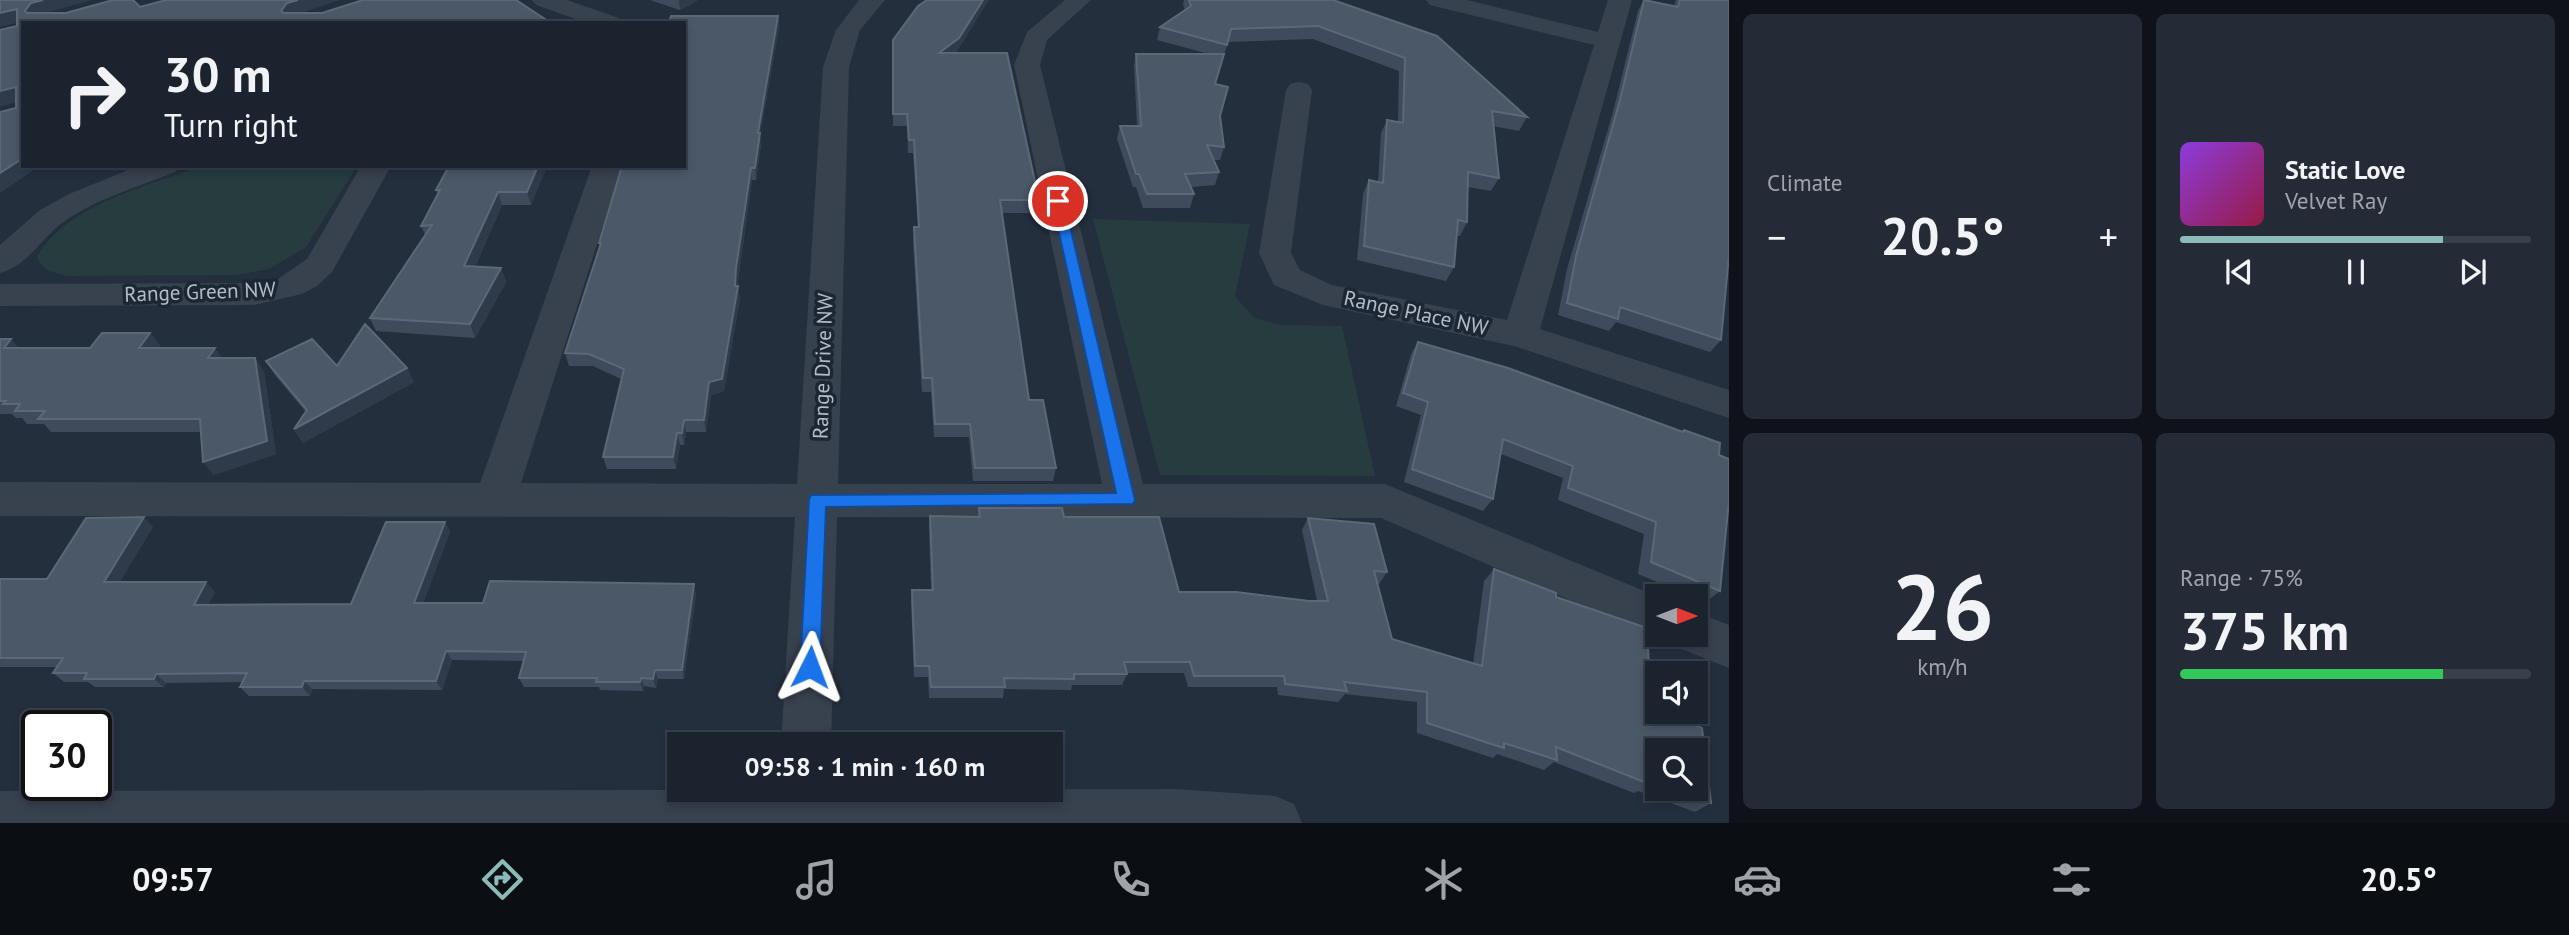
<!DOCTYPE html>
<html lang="en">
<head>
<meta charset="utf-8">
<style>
  :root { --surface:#1b232e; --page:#242b36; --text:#f1f3f6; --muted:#a0a4aa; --line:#39404a; --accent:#8bbbb9 }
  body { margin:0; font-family:"PT Sans",sans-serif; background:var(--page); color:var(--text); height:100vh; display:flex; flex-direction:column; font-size:26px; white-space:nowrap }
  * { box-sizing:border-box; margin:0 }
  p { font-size:23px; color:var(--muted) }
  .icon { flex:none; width:38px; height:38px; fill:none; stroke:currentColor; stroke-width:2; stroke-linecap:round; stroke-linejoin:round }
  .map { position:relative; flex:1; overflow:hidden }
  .side { display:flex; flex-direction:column; gap:14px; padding:14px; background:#0f1319; width:840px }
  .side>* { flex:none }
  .top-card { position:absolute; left:21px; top:21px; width:665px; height:147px; border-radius:0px; box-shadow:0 4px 10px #0003,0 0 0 2px var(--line); background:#1b232e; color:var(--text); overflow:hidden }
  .needle { width:46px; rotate:90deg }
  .buttons { position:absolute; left:1645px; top:584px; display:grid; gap:14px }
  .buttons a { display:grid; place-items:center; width:63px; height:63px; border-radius:0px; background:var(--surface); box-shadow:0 4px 10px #0003,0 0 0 2px var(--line); font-size:35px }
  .speed { position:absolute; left:21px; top:710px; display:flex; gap:14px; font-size:35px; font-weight:700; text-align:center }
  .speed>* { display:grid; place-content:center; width:91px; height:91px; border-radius:50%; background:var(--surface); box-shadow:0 4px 10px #0003,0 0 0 2px var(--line); line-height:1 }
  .speed .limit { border:4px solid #111; border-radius:10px; background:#fff; color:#111 }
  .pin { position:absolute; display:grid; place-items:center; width:60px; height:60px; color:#fff; margin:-30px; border:4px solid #fff; border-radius:50%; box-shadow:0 2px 7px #0007 }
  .me { position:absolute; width:77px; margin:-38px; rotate:3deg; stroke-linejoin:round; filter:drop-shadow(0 0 5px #0008) }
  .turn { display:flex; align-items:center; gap:24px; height:147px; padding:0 28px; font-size:32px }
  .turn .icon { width:91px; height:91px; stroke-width:2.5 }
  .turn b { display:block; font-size:49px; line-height:60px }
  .big { font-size:52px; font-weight:600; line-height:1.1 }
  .side .card { flex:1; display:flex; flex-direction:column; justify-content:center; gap:10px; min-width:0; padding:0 24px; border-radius:10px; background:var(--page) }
  .side .dial { align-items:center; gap:0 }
  .dial b { font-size:91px; line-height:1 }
  .song { display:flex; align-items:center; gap:21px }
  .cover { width:84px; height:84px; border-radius:10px; background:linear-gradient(135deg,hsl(270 70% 55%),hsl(340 70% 35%)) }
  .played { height:7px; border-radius:4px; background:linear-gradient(90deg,var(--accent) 75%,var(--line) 75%) }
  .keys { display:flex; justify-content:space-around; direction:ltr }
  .heat { display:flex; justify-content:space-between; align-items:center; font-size:38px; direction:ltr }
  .charge { height:10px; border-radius:5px; background:linear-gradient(90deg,#34c759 75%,var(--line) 0) }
  .side .tiles { flex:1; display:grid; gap:14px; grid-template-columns:repeat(2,1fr) }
  .trip { position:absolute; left:667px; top:732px; width:396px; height:70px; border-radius:0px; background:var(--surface); box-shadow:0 4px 10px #0003,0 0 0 2px var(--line); font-weight:600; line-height:70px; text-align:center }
  .dock { display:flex; height:112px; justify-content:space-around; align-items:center; background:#0b0e12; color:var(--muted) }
  .dock .icon { width:49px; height:49px }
  .dock .current { color:var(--accent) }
  .dock b { font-size:32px; color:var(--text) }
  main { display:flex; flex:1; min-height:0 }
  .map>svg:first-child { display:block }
  .green { fill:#263c3f }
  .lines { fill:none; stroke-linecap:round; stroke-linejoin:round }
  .minor { fill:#38414e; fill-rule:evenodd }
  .wall { fill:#3f4b5c; fill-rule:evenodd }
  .shaded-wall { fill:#2f3b4b }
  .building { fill:#4b5868; stroke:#5c6777; stroke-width:2 }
  .route { fill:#1a73e8; stroke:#114b97; stroke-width:2 }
  .labels { text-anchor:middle; stroke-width:7; stroke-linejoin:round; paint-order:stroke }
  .street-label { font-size:21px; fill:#b4bcc9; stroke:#1d2633 }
</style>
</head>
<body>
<main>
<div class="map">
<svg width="1729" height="823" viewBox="0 0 1729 823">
  <rect width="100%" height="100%" fill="#242f3e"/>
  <g class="green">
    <path d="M201,166H357L306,247L269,269L235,275L67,276C55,273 42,271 37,257C66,205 148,186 201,166Z"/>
    <path d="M1093,219L1250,224L1235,296L1254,318L1281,325L1342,326L1375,476L1160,475Z"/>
  </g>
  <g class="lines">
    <g class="minor">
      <path d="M532,0H567L619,18L623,23H587L536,5Z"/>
      <path d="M859,0H885L860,30L849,67L838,484H1102L1014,65L1027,32L1065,0H1091L1047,40L1040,65L1143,484H1385L1659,597L1657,635H1663L1657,637L1641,631L1381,518L837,517L831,744H781L795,517L0,516V482L480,483L592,166H622L521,483L797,484L823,67L836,30Z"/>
      <path d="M1426,0H1467L1598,32L1608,0H1632L1540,329L1729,390V418L1514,346L1323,305L1274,285L1259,253L1286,90L1290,84L1299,82L1308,84L1312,90L1291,253L1300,270L1332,285L1507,320L1594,45L1430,5Z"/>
      <path d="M138,166H179L175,172C138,187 95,199 62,223C41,239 26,267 0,273V245L40,210L69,194Z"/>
      <path d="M361,166H391L332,272L317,286L302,294L254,305L0,306V284L254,283L278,279L307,259Z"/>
      <path d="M1696,612L1729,625V668L1679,648L1674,635H1696Z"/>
      <path d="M1176,789L1275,796L1294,804L1302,823H0V791Z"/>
    </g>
  </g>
  <g class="wall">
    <path d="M650,0H698L680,10Z"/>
    <path d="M1184,0H1333L1527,117L1519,131L1493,126L1499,178L1491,191L1468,187L1467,222L1460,236H1457L1454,267L1446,281L1357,260L1363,194L1369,180L1378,182L1381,133L1387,120L1398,122L1399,71L1313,39L1228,42L1215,84L1224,147L1220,160H1214L1219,172L1215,185L1191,187L1194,194L1190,208H1143L1136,187H1133L1117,139L1120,126H1137L1134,66L1136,54H1209L1157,40L1160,27L1185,10L1183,4Z"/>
    <path d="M1644,0L1674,6L1676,0H1729L1721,340L1710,352L1616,322L1609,331L1558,315L1567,269L1613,112L1638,11Z"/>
    <path d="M778,16L779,27L760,136L761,145L756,180H752L738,281L737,286L740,298L724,391L711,395L706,432H686L684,445H680L676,469H607L603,457L621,379L593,366H569L565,353L600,247L599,243Z"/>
    <path d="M893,40L958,50L954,53L1039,200L1037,213H1001L1029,400L1056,468L1053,481H973L969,437H934L931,392H922L913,241L914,227H918L913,153H908L907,126H893Z"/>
    <path d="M449,166H547L531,205H502L475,267L501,268L506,282L475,338L376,331L370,318L425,235L421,226L438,195L436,190Z"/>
    <path d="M150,333L160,346L159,348L222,358H255L264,372L276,454L213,475L201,432H51L44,424H27L22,418H16L12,414H0V339H11L18,348H90Z"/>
    <path d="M1418,342L1682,432L1684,430L1719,455L1720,591L1706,602L1696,598V597H1693L1638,574L1644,534L1558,500L1563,478L1501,454L1493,499L1483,511L1404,482L1421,415L1396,406L1411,354Z"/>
    <path d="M266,361L337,366L407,368L414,382L303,443L294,429L306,412L275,375Z"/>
    <path d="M979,508L1064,517L1179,592L1317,601L1302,530L1308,518L1387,572L1379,584H1378L1392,639L1473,664L1484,581L1494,569L1556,597L1651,709L1711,803L1695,812L1638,791L1634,793L1554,762L1544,770L1497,754L1493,758L1417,733V702L1345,694L1338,702L1278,695L1277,687H1188L1184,673H1126L1127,674L1122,685H1072L1071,690L1004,689L1003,698H929L928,677H914L911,602L912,590H931L929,528L930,516L977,517ZM1657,751L1696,789H1657Z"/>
    <path d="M445,522L450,532L423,603H483L696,594L684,679H658L656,688L644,686L643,691L600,690L599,687H524L519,678L524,661L452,660L442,690L312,689L310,696H249L240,687L243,682L166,683L164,687H95L88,682H64L53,673L57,667H0V579H47L153,527L119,582L215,592L208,605L351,604Z"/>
  </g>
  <g class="shaded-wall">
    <path d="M43,0H92L38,15L33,23L25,11L31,3Z"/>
    <path d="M298,0H340L292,16L287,23L281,11L287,3Z"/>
    <path d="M679,0H698L680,10Z"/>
    <path d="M983,0H989L958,50L939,65V53Z"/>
    <path d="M17,9L25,21L0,27V13Z"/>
    <path d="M778,16L779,27L760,136L761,145L756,180L755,168L758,133Z"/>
    <path d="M16,87L23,100L0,107V91Z"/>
    <path d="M23,158V166H40L0,193V173Z"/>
    <path d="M538,166H547L531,205L527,192Z"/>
    <path d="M751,168L752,180L738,281L737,292L738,286L740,298L724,391L711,395L706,432L704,420L709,382L735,286L736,268Z"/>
    <path d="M498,192L502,205L470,279L464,266Z"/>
    <path d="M501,268L506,282L475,338L470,324Z"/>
    <path d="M150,333L160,346L149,362L139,348Z"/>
    <path d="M11,339L23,353L4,348Z"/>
    <path d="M215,348L224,361L208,358Z"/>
    <path d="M255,358L264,372L276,454L213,475L203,462Z"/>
    <path d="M407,368L414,382L303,443L294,429Z"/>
    <path d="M684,420L686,432L684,445L682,433Z"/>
    <path d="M677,433L680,445L676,469L673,457Z"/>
    <path d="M144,517L153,527L114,592L104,582Z"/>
    <path d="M445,522L450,532L420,612L414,603Z"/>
    <path d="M206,582L215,592L203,614L194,605Z"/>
    <path d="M694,584L696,594L684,679L682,670Z"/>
    <path d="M446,651L452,660L442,690L436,681Z"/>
    <path d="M655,670L658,679L656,688L653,679Z"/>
    <path d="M156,674L166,683L164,687L154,679Z"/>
    <path d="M641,678L644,686L643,691L640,682Z"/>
    <path d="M304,681L312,689L310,696L302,687Z"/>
  </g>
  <g class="building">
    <path d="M0,0H43L31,3L25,11L27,13H66L113,0H133L140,7L166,0H298L287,3L281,11L284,13H322L363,0H516L551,23H23V158L0,173V112L16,108V87L0,91V30L17,26V9L0,13Z"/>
    <path d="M927,0H983L959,38L939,53H1007L1039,200H1000L1029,400H1043L1056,468H975L970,424H935L932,378H923L914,227H919L914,140H909L907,114H893V40L918,6Z"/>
    <path d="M1189,0H1333L1437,36L1527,117L1492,111L1499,178L1468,172L1467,222L1458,220L1454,267L1364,246L1369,180L1383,183L1387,120L1403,123L1405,58L1318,26L1231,29L1227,45L1160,27L1191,6Z"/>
    <path d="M1644,0L1678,7L1680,0H1729V255L1721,340L1620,307L1618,319L1567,303L1576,256L1620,100Z"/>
    <path d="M671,16H778L758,133H760L755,168H751L736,268L735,286H738L722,379L709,382L704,420H684L682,433H677L673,457H603L624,369L589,354L565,353L601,243H599L622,166H684V23H669Z"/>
    <path d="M1136,54H1224L1215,84L1228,87L1220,116L1224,147L1207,145L1219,172L1185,174L1194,194H1147L1139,174H1136L1120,126H1141Z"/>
    <path d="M449,166H538L527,192H498L464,266L501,268L470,324L370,318L432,225L421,226L440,190H436Z"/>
    <path d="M365,324L407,368L294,429L307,410L266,361L312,339L337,366Z"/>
    <path d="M102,333H150L139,348H215L208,358H255L267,441L203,462L200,419H38L45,411H15L20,404H3L6,401H0V339H11L4,348H90Z"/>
    <path d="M1418,342L1508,368L1683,432L1684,430L1720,443L1719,455L1729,459V500L1720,591L1651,562L1656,522L1568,488L1573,466L1503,439L1493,499L1412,469L1428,402L1403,393Z"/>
    <path d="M979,508H1062L1064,517H1159L1179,592H1236L1309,601H1328L1308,518L1374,524L1387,572L1374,571L1392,639L1482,666L1494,569L1556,593V597L1647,628L1651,709L1657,711V712H1661L1702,728L1711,803L1675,789H1696V751H1657V782L1648,779L1649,784L1556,747L1557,760L1504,743V748L1427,723V692L1344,682L1347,691L1285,684L1284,676H1194L1190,662H1124L1127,674H1074V679L1004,678L1005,687H931L929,666H915L912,590H933L930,516L980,517Z"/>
    <path d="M144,517L104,582H206L194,605L351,604L386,522H445L414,603H483L490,581L694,584L682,670H655L653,679L641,678L640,682H596L597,678H519L526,652L446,651L436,681H304L302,687H240L247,673L156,674L154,679H84L87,673H53L63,658H0V579H47L86,518Z"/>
  </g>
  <path class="route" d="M1058,197L1064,201L1135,500L1133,504L826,507L820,667L817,673L810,676L803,673L800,667L809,500L811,495L1116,493L1052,201Z"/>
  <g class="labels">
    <g class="street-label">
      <text transform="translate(200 292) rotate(-2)" y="7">Range Green NW</text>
      <text transform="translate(1416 313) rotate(12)" y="7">Range Place NW</text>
      <text transform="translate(823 366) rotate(-88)" y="7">Range Drive NW</text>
    </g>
  </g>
</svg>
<div class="buttons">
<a><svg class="needle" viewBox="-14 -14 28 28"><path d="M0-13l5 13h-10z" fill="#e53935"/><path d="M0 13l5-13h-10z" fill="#a0a4aa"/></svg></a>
<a><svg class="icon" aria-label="sound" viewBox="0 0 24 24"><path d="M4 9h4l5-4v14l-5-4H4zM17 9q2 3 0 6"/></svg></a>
<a><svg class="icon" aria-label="search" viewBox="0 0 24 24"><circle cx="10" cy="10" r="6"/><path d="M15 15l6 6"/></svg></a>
</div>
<div class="speed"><div class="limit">30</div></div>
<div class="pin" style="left:1058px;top:201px;background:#d93025"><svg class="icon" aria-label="arrive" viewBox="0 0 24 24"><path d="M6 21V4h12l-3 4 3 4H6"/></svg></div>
<svg class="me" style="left:810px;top:667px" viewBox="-20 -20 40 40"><path d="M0-17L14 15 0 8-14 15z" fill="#1a73e8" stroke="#fff" stroke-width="4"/></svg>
<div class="trip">09:58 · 1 min · 160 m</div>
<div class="top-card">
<div class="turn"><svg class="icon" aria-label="right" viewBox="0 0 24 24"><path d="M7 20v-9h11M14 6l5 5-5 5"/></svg><div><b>30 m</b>Turn right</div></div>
</div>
</div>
<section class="side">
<div class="tiles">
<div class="card"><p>Climate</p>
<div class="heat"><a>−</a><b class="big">20.5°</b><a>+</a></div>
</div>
<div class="card">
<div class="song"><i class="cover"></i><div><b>Static Love</b><p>Velvet Ray</p></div></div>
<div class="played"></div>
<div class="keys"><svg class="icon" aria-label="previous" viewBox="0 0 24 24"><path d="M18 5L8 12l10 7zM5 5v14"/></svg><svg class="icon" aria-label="pause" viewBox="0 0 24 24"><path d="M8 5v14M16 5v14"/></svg><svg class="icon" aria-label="next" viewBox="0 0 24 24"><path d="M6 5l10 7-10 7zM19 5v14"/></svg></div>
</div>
<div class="card dial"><b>26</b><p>km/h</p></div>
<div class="card"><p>Range · 75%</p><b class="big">375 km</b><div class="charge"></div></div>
</div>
</section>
</main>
<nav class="dock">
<b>09:57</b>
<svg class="icon current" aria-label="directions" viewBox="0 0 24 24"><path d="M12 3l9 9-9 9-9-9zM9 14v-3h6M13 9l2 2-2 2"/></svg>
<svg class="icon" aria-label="music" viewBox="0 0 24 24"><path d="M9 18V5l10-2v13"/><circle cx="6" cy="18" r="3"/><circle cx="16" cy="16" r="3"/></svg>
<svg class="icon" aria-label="phone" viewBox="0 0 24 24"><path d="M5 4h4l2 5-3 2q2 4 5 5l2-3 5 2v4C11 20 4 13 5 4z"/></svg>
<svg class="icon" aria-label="climate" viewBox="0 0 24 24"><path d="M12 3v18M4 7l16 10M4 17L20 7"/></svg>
<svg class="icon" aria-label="car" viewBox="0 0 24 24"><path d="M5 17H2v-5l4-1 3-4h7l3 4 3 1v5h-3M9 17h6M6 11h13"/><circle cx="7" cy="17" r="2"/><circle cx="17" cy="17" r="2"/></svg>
<svg class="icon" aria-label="filters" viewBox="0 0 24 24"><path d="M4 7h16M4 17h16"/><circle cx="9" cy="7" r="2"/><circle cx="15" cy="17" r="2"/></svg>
<b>20.5°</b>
</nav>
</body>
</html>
